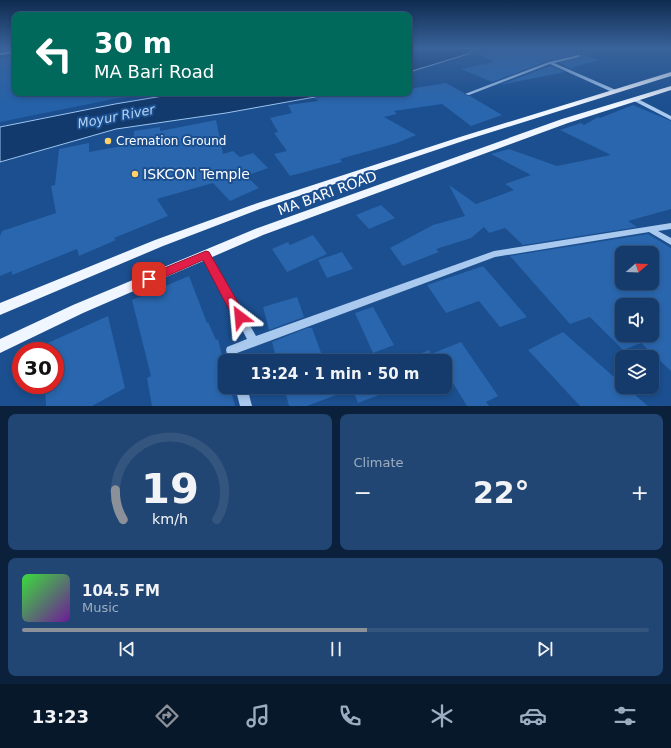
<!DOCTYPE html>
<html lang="en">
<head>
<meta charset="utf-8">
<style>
  :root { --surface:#143b6b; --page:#214673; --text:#f1f3f6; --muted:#9dadc1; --line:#33557e; --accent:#8c9099 }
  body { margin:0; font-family:"DejaVu Sans",sans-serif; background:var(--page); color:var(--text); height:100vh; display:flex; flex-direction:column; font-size:15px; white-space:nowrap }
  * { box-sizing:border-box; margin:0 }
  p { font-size:13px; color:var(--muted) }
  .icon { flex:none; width:22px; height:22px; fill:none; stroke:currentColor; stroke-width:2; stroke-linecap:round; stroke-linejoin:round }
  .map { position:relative; height:406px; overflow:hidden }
  .drawer { display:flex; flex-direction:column; gap:8px; padding:8px; background:#0b203b; flex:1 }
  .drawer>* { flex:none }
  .top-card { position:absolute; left:12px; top:12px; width:400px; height:84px; border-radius:8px; box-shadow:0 2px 6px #0003,0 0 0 1px var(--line); background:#00695c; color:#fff; overflow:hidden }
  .needle { width:26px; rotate:71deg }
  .controls { position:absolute; left:615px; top:246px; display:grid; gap:8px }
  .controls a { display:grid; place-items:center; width:44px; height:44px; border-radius:8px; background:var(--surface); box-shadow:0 2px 6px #0003,0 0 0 1px var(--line); font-size:20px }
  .speed { position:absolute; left:12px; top:342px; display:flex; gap:8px; font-size:20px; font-weight:700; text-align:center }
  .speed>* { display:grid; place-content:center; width:52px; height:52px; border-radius:50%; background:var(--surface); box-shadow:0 2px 6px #0003,0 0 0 1px var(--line); line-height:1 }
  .speed .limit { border:6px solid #d22; background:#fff; color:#111 }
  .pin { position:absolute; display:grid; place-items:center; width:34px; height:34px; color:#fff; margin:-17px; border-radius:8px; box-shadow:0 2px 6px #0006 }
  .me { position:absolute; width:44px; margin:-22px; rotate:331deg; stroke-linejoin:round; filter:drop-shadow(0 0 3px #0008) }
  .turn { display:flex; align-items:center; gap:14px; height:84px; padding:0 16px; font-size:18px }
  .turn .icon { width:52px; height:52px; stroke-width:2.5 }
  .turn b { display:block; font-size:28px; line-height:34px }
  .big { font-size:30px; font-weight:700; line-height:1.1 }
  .drawer .widget { flex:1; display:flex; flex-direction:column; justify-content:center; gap:6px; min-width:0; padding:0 14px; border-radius:8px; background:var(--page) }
  .drawer .dial { align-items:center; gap:0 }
  .dial svg { height:104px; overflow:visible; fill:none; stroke:var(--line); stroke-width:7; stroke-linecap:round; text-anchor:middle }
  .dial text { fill:var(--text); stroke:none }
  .song { display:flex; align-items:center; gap:12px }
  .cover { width:48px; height:48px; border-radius:6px; background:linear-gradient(135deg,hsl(120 70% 55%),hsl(280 70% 35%)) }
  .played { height:4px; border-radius:2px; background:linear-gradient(90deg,var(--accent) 55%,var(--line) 55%) }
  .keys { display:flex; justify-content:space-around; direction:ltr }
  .heat { display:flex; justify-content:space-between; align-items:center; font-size:22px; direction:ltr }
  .drawer .tiles { flex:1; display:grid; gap:8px; grid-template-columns:1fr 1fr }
  .widget:last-child { grid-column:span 2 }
  .trip { position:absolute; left:218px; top:354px; width:234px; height:40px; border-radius:8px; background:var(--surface); box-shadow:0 2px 6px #0003,0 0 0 1px var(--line); font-weight:700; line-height:40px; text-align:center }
  .tabs { display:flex; height:64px; justify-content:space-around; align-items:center; background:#08182b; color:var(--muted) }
  .tabs .icon { width:28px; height:28px }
  .tabs .selected { color:var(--accent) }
  .tabs b { font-size:18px; color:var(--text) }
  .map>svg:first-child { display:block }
  .green { fill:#2461a8 }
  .water { fill:#123a6d; stroke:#9cc4f0 }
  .building { fill:#2a66ad; fill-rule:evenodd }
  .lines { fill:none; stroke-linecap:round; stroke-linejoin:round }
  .minor { fill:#a9c9ee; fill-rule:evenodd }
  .major { fill:#f0f6ff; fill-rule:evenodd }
  .route { fill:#e11d48; stroke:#92132f }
  .poi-dot { fill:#ffd166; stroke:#1b4f8f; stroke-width:1.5 }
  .labels { text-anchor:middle; stroke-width:4; stroke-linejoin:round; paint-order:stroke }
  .far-poi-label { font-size:12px; fill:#fff; stroke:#1b4f8f; text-anchor:start }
  .far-water-label { font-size:13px; font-style:italic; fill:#b5d3f5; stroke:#1b4f8f }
  .poi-label { font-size:14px; fill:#fff; stroke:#1b4f8f; text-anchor:start }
  .street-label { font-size:14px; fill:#fff; stroke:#1b4f8f }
</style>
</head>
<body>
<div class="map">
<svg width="671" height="406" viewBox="0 0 671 406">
  <rect width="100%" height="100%" fill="#1b4f8f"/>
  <path class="green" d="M15,55V93H156L114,99L0,122V58Z"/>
  <g class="water">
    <path d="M411,48H473L474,49L468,54L409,72V49Z"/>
    <path d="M181,93H337L226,113L116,129L0,162V127L115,104Z"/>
  </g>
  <g class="building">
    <path d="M498,48H565L580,54L548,61L492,82L461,69L494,62L480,55Z"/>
    <path d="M581,54L599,60L571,68L576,70H575L559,63L580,58Z"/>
    <path d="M550,66L565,72L499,85Z"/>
    <path d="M446,83L464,93L465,95L470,96L502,115L471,126L442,104L394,111L397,114L384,117L416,135L397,143L340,159L342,162L290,176L274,154L287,151L274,133L278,132L270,118L292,113L288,105L318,101L315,98L347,93H409V89Z"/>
    <path d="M633,105L671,121V209L628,221L637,227L523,245L505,228L489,233L484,227L471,238L436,249L439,252L403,266L390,248L433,225L465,216L449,185L476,204L514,190L505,184L531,175L491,154L509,149L557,166L611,155L560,130L581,123L584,125L598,117L600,118Z"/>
    <path d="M216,120L223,154L233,151L240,157L253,153L268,168L246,176L259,188L230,201L213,183L157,199L168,216L114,238L116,240L79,256L77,249L12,275V271L0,276V236L2,231L56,213L51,186L55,185L59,149L89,143V152L133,144L134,131L160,127V131Z"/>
    <path d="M381,205L395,218L369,229L356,215Z"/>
    <path d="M648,234L671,248V371L641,343L623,350L590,317L570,324L510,256ZM622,253H652V283H622ZM622,305H652V335H622Z"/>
    <path d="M313,235L327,254L287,272L272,249L288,242L290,245Z"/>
    <path d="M342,252L353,269L327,278L318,260Z"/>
    <path d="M483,266L527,317L500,327L479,301L446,313L427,285Z"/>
    <path d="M189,276L207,323L208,322L216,340L218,339L225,368V387H230L235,406H152L147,378L151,376L132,300Z"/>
    <path d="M297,297L304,317L269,330L263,307Z"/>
    <path d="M373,307L394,345L373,353L355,313Z"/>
    <path d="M108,316L125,388L92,406H46L45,385H55V351H30Z"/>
    <path d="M307,328H312L324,361H277L272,342Z"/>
    <path d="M563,332L622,384V387H626L648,406H580L528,350Z"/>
    <path d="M461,342L498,396L486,402L489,406H467L451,380L445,382V361H412L410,358L429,350L431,354Z"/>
    <path d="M284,387H333L336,395L307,406H289Z"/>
    <path d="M352,387H397V388L358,403Z"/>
  </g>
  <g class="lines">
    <g class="minor">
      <path d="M15,51V53L0,55V53Z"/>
      <path d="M579,55H580V57L554,63L616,90V92H612L550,64L469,95L465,94L549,62Z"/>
      <path d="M634,99H638L671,116V120L634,101Z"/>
      <path d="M671,223V229L658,231L671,238V245L649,232L495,257L237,353L239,361H229L226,350L227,347L247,339L202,255L203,253L206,252L209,253L256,336L494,251Z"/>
      <path d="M235,387H247L252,406H240Z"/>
    </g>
    <g class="major">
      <path d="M671,72V76L466,140L260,209L163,246L0,315V303L155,240L252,205L460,137Z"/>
      <path d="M671,86V90L568,123L263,235L83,313L0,353V339L73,305L255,229L562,119Z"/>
    </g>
  </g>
  <linearGradient id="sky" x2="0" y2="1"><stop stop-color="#0f2b4f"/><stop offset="0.46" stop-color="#39639b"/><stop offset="1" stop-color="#39639b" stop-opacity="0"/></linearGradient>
  <rect width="671" height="105" fill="url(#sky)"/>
  <path class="route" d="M206,251L209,252L244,313L246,317L244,321L240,323L235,321L203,260L149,284L145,282L143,279L145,276Z"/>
  <g class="poi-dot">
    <circle cx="108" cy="141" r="4"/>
    <circle cx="135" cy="174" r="4"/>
  </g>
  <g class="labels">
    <g class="far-poi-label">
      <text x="116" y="145">Cremation Ground</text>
    </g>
    <g class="far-water-label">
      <text transform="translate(116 116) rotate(-11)" y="5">Moyur River</text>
    </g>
    <g class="poi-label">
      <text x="143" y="179">ISKCON Temple</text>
    </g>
    <g class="street-label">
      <text transform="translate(327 193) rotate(-20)" y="5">MA BARI ROAD</text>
    </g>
  </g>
</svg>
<div class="controls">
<a><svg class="needle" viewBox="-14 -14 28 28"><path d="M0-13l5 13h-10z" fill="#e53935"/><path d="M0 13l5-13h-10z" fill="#9dadc1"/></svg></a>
<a><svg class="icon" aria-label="sound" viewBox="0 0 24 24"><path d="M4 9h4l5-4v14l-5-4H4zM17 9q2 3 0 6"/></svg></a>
<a><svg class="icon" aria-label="layers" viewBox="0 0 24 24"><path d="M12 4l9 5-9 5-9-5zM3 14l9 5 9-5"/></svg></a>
</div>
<div class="speed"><div class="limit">30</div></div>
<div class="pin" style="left:149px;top:279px;background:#d93025"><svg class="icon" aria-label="arrive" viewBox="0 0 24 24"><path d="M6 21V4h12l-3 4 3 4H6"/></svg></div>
<svg class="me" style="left:240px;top:317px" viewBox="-20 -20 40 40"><path d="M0-17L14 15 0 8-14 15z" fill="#e11d48" stroke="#fff" stroke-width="4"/></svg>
<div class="trip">13:24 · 1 min · 50 m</div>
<div class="top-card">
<div class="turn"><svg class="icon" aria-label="left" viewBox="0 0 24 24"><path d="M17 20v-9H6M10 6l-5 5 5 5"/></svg><div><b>30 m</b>MA Bari Road</div></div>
</div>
</div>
<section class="drawer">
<div class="tiles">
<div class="widget dial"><svg viewBox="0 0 100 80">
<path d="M14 69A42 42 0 1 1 86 69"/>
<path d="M14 69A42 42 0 0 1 8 46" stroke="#8c9099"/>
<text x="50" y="56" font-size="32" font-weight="700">19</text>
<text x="50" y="72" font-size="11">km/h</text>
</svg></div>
<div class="widget"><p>Climate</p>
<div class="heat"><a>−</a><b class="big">22°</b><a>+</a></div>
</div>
<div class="widget">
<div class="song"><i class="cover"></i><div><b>104.5 FM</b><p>Music</p></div></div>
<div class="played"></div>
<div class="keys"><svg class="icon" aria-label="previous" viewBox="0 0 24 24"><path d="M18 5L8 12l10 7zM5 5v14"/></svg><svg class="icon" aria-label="pause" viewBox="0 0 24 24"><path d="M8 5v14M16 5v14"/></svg><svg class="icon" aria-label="next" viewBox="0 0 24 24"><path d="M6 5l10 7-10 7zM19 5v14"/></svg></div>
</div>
</div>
</section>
<nav class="tabs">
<b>13:23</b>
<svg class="icon selected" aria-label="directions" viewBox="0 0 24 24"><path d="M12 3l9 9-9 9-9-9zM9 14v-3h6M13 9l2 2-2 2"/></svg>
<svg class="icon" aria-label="music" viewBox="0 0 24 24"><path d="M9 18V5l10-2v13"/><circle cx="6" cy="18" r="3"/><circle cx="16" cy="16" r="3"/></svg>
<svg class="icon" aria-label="phone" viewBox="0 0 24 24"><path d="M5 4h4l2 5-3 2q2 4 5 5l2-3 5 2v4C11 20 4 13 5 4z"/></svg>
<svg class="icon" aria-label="climate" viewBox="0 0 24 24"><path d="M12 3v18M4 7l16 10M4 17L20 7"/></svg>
<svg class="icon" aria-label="car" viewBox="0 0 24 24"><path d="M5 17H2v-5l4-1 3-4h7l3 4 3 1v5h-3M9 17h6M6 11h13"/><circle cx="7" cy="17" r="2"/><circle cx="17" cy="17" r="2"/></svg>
<svg class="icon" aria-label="filters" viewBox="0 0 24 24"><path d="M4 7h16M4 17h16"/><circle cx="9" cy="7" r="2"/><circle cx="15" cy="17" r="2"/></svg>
</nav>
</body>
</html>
